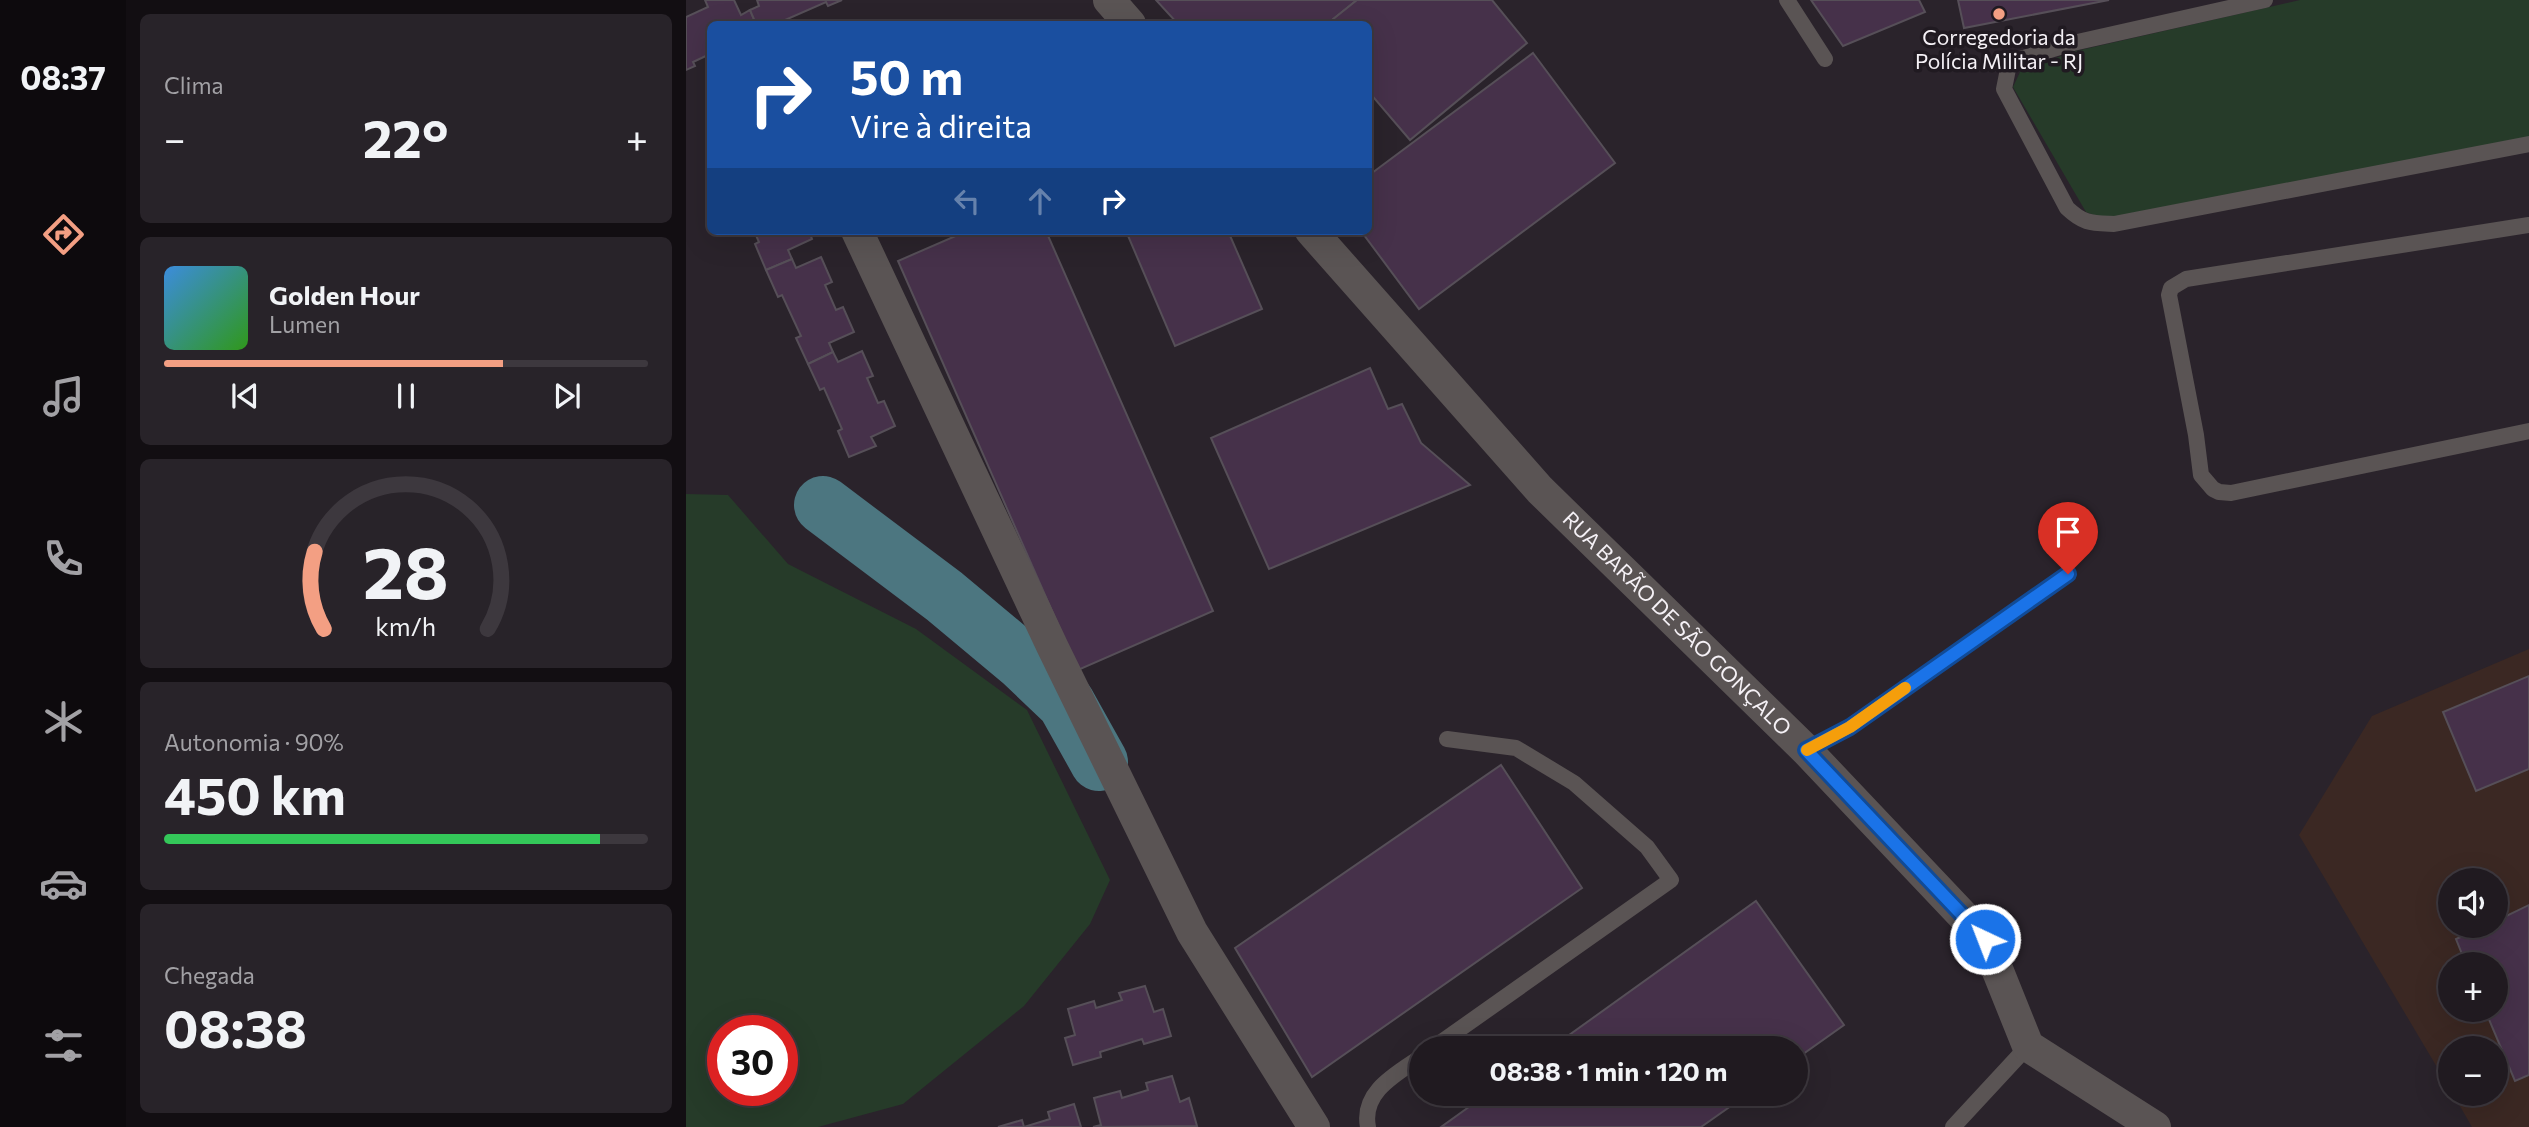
<!DOCTYPE html>
<html lang="pt">
<head>
<meta charset="utf-8">
<style>
  :root { --surface:#201a20; --page:#282329; --text:#f1f3f6; --muted:#a2a1a5; --line:#3d383e; --accent:#f39f83 }
  body { margin:0; font-family:Commissioner,sans-serif; background:var(--page); color:var(--text); height:100vh; display:flex; flex-direction:column; font-size:26px; white-space:nowrap }
  * { box-sizing:border-box; margin:0 }
  p { font-size:23px; color:var(--muted) }
  .icon { flex:none; width:38px; height:38px; fill:none; stroke:currentColor; stroke-width:2; stroke-linecap:round; stroke-linejoin:round }
  .map { position:relative; flex:1; overflow:hidden }
  .drawer { display:flex; flex-direction:column; gap:14px; padding:14px; background:#120e12; width:560px }
  .drawer>* { flex:none }
  .guide { position:absolute; left:21px; top:21px; width:665px; height:214px; border-radius:10px; box-shadow:0 7px 28px #0002,0 0 0 2px var(--line); background:#1a4fa0; color:#fff; overflow:hidden }
  .tools { position:absolute; left:1752px; top:868px; display:grid; gap:14px }
  .tools a { display:grid; place-items:center; width:70px; height:70px; border-radius:50%; background:var(--surface); box-shadow:0 7px 28px #0002,0 0 0 2px var(--line); font-size:35px }
  .speed { position:absolute; left:21px; top:1015px; display:flex; gap:14px; font-size:35px; font-weight:700; text-align:center }
  .speed>* { display:grid; place-content:center; width:91px; height:91px; border-radius:50%; background:var(--surface); box-shadow:0 7px 28px #0002,0 0 0 2px var(--line); line-height:1 }
  .speed .limit { border:10px solid #d22; background:#fff; color:#111 }
  .pin { position:absolute; display:grid; place-items:center; width:60px; height:60px; color:#fff; margin:-72px -30px; border-radius:50% 50% 50% 0; rotate:-45deg; box-shadow:0 0 7px #0007 }
  .pin .icon { rotate:45deg }
  .me { position:absolute; width:77px; margin:-38px; rotate:317deg; stroke-linejoin:round; filter:drop-shadow(0 0 5px #0008) }
  .turn { display:flex; align-items:center; gap:24px; height:147px; padding:0 28px; font-size:32px }
  .turn .icon { width:91px; height:91px; stroke-width:2.5 }
  .turn b { display:block; font-size:49px; line-height:60px }
  .lanes { display:flex; align-items:center; height:66px; padding:0 28px; background:#0003; justify-content:center; gap:35px; direction:ltr }
  .lanes .off { opacity:.35 }
  .big { font-size:52px; font-weight:700; line-height:1.1 }
  .drawer .widget { flex:1; display:flex; flex-direction:column; justify-content:center; gap:10px; min-width:0; padding:0 24px; border-radius:10px; background:var(--page) }
  .drawer .dial { align-items:center; gap:0 }
  .dial svg { height:182px; overflow:visible; fill:none; stroke:var(--line); stroke-width:7; stroke-linecap:round; text-anchor:middle }
  .dial text { fill:var(--text); stroke:none }
  .song { display:flex; align-items:center; gap:21px }
  .cover { width:84px; height:84px; border-radius:10px; background:linear-gradient(135deg,hsl(210 70% 55%),hsl(110 70% 35%)) }
  .played { height:7px; border-radius:4px; background:linear-gradient(90deg,var(--accent) 70%,var(--line) 70%) }
  .keys { display:flex; justify-content:space-around; direction:ltr }
  .heat { display:flex; justify-content:space-between; align-items:center; font-size:38px; direction:ltr }
  .charge { height:10px; border-radius:5px; background:linear-gradient(90deg,#34c759 90%,var(--line) 0) }
  .trip { position:absolute; left:723px; top:1036px; width:399px; height:70px; border-radius:35px; background:var(--surface); box-shadow:0 7px 28px #0002,0 0 0 2px var(--line); font-weight:700; line-height:70px; text-align:center }
  main { display:flex; flex:1; min-height:0 }
  .tabs { display:flex; flex-direction:column; width:126px; justify-content:space-around; align-items:center; background:#0d0a0d; color:var(--muted) }
  .tabs .icon { width:49px; height:49px }
  .tabs .on { color:var(--accent) }
  .tabs b { font-size:32px; color:var(--text) }
  .map>svg:first-child { display:block }
  .education { fill:#3b2823; fill-rule:evenodd }
  .green { fill:#263b29; fill-rule:evenodd }
  .lines { fill:none; stroke-linecap:round; stroke-linejoin:round }
  .river { stroke:#4c7680; stroke-width:58 }
  .building { fill:#46314a; stroke:#564f58; stroke-width:2 }
  .service { stroke:#5a5454; stroke-width:16 }
  .minor { stroke:#5a5454; stroke-width:32 }
  .route-casing { stroke:#114b97; stroke-width:18 }
  .route { stroke:#1a73e8; stroke-width:12 }
  .slow { stroke:#f59e0b; stroke-width:12 }
  .poi-dot { fill:#f39f83; stroke:#201a21; stroke-width:2.5 }
  .labels { text-anchor:middle; stroke-width:7; stroke-linejoin:round; paint-order:stroke }
  .poi-label { font-size:21px; fill:#f5f1f6; stroke:#201a21 }
  .street-label { font-size:21px; fill:#f5f1f6; stroke:#201a21 }
</style>
</head>
<body>
<main>
<nav class="tabs">
<b>08:37</b>
<svg class="icon on" aria-label="directions" viewBox="0 0 24 24"><path d="M12 3l9 9-9 9-9-9zM9 14v-3h6M13 9l2 2-2 2"/></svg>
<svg class="icon" aria-label="music" viewBox="0 0 24 24"><path d="M9 18V5l10-2v13"/><circle cx="6" cy="18" r="3"/><circle cx="16" cy="16" r="3"/></svg>
<svg class="icon" aria-label="phone" viewBox="0 0 24 24"><path d="M5 4h4l2 5-3 2q2 4 5 5l2-3 5 2v4C11 20 4 13 5 4z"/></svg>
<svg class="icon" aria-label="climate" viewBox="0 0 24 24"><path d="M12 3v18M4 7l16 10M4 17L20 7"/></svg>
<svg class="icon" aria-label="car" viewBox="0 0 24 24"><path d="M5 17H2v-5l4-1 3-4h7l3 4 3 1v5h-3M9 17h6M6 11h13"/><circle cx="7" cy="17" r="2"/><circle cx="17" cy="17" r="2"/></svg>
<svg class="icon" aria-label="filters" viewBox="0 0 24 24"><path d="M4 7h16M4 17h16"/><circle cx="9" cy="7" r="2"/><circle cx="15" cy="17" r="2"/></svg>
</nav>
<section class="drawer">
<div class="widget"><p>Clima</p>
<div class="heat"><a>−</a><b class="big">22°</b><a>+</a></div>
</div>
<div class="widget">
<div class="song"><i class="cover"></i><div><b>Golden Hour</b><p>Lumen</p></div></div>
<div class="played"></div>
<div class="keys"><svg class="icon" aria-label="previous" viewBox="0 0 24 24"><path d="M18 5L8 12l10 7zM5 5v14"/></svg><svg class="icon" aria-label="pause" viewBox="0 0 24 24"><path d="M8 5v14M16 5v14"/></svg><svg class="icon" aria-label="next" viewBox="0 0 24 24"><path d="M6 5l10 7-10 7zM19 5v14"/></svg></div>
</div>
<div class="widget dial"><svg viewBox="0 0 100 80">
<path d="M14 69A42 42 0 1 1 86 69"/>
<path d="M14 69A42 42 0 0 1 10 35" stroke="#f39f83"/>
<text x="50" y="56" font-size="32" font-weight="700">28</text>
<text x="50" y="72" font-size="11">km/h</text>
</svg></div>
<div class="widget"><p>Autonomia · 90%</p><b class="big">450 km</b><div class="charge"></div></div>
<div class="widget"><p>Chegada</p><b class="big">08:38</b></div>
</section>
<div class="map">
<svg width="1843" height="1127" viewBox="0 0 1843 1127">
  <rect width="100%" height="100%" fill="#2a232b"/>
  <path class="education" d="M1843,649V1127H1786L1767,1094H1810V1048H1764V1089L1613,835L1686,716ZM1764,880H1810V926H1764ZM1764,964H1810V1010H1764Z"/>
  <g class="green">
    <path d="M1614,0H1843V138L1430,218L1413,217L1400,212L1327,87L1335,70L1390,51Z"/>
    <path d="M0,494L42,495L102,564L230,629L341,710L424,880L404,924L338,1006L217,1104L132,1127H0ZM37,1031H96V1090H37Z"/>
  </g>
  <g class="lines">
    <path class="river" d="M137,505L258,596L337,662L380,703L413,762"/>
  </g>
  <g class="building">
    <path d="M19,0H48L55,15L64,10L70,24H24V54L7,62L9,66L0,70V17L22,7Z"/>
    <path d="M71,0H156L142,6L140,2L99,20L101,24H70L64,10L73,6Z"/>
    <path d="M470,0H671L641,24H492Z"/>
    <path d="M671,0H806L841,43L724,140L682,91V24H641Z"/>
    <path d="M1125,0H1233L1239,12L1157,46Z"/>
    <path d="M1272,0H1423L1278,28Z"/>
    <path d="M847,53L929,163L733,309L675,231H682V176Z"/>
    <path d="M68,231H123L126,239L102,250L106,259L80,270L69,244L73,242Z"/>
    <path d="M281,231H360L527,611L392,670L212,261Z"/>
    <path d="M440,231H542L576,309L489,346Z"/>
    <path d="M135,257L146,282L139,285L150,310L157,307L168,332L143,343L147,352L122,364L110,338L115,336L96,295L92,297L80,270L106,259L110,268Z"/>
    <path d="M176,351L187,376L181,378L192,403L198,401L209,426L185,437L190,446L163,457L152,431L156,429L138,388L134,390L122,364L147,352L152,362Z"/>
    <path d="M684,368L702,409L716,404L735,443L784,485L583,569L525,438Z"/>
    <path d="M1843,676V769L1790,791L1757,712Z"/>
    <path d="M815,765L896,888L626,1077L549,948Z"/>
    <path d="M1070,901L1158,1025L1110,1059V1048H865Z"/>
    <path d="M1843,905V1075L1829,1081L1799,1010H1810V964H1780L1770,939L1799,926H1810V921Z"/>
    <path d="M459,986L468,1012L477,1009L485,1036L458,1044L456,1039L414,1052L415,1057L387,1065L379,1038L389,1035L382,1009L408,1001L410,1008L436,1000L433,993Z"/>
    <path d="M486,1076L494,1102L503,1098L511,1126L407,1127L415,1125L408,1098L434,1091L436,1098L462,1090L460,1083Z"/>
    <path d="M801,1094H1062L1015,1127H755Z"/>
    <path d="M388,1104L395,1127H312L336,1120L338,1127L364,1119L362,1112Z"/>
  </g>
  <g class="lines">
    <g class="service">
      <path d="M1101,0L1139,59"/>
      <path d="M1579,0L1387,43L1328,61L1322,69L1318,89L1381,208C1398,224 1405,223 1428,224L1843,144"/>
      <path d="M1843,225L1500,279L1485,288L1483,295L1510,435L1515,475L1527,489L1533,492L1545,493L1843,431"/>
      <path d="M1120,750L1164,727L1382,574"/>
      <path d="M747,1048L985,880L961,847L888,783L830,748L761,739"/>
      <path d="M682,1127C675,1092 710,1074 735,1057"/>
      <path d="M1267,1127L1342,1046"/>
    </g>
    <g class="minor">
      <path d="M423,0L444,24"/>
      <path d="M171,231L367,648L506,932L628,1127"/>
      <path id="s1" d="M625,231L854,490L1120,750L1299,939L1342,1046L1469,1127"/>
    </g>
  </g>
  <g class="lines">
    <defs>
      <path id="route" d="M1299,939L1120,750L1164,727L1382,574"/>
    </defs>
    <use href="#route" class="route-casing"/>
    <use href="#route" class="route"/>
    <path class="slow" d="M1121,750L1164,727L1219,688"/>
  </g>
  <circle class="poi-dot" cx="1313" cy="14" r="7"/>
  <g class="labels">
    <g class="poi-label">
      <text x="1313" y="45">Corregedoria da<tspan x="1313" dy="24">Polícia Militar - RJ</tspan></text>
    </g>
    <g class="street-label">
      <text dy="7" stroke="none"><textPath href="#s1" startOffset="537">RUA BARÃO DE SÃO GONÇALO</textPath></text>
    </g>
  </g>
</svg>
<div class="tools">
<a><svg class="icon" aria-label="sound" viewBox="0 0 24 24"><path d="M4 9h4l5-4v14l-5-4H4zM17 9q2 3 0 6"/></svg></a>
<a>+</a>
<a>−</a>
</div>
<div class="speed"><div class="limit">30</div></div>
<div class="pin" style="left:1382px;top:574px;background:#d93025"><svg class="icon" aria-label="arrive" viewBox="0 0 24 24"><path d="M6 21V4h12l-3 4 3 4H6"/></svg></div>
<svg class="me" style="left:1299px;top:939px" viewBox="-20 -20 40 40"><circle r="17" fill="#1a73e8" stroke="#fff" stroke-width="3"/><path d="M0-11L8 9 0 5-8 9z" fill="#fff"/></svg>
<div class="trip">08:38 · 1 min · 120 m</div>
<div class="guide">
<div class="turn"><svg class="icon" aria-label="right" viewBox="0 0 24 24"><path d="M7 20v-9h11M14 6l5 5-5 5"/></svg><div><b>50 m</b>Vire à direita</div></div>
<div class="lanes"><svg class="icon off" aria-label="left" viewBox="0 0 24 24"><path d="M17 20v-9H6M10 6l-5 5 5 5"/></svg><svg class="icon off" aria-label="ahead" viewBox="0 0 24 24"><path d="M12 20V5M6 11l6-6 6 6"/></svg><svg class="icon" aria-label="right" viewBox="0 0 24 24"><path d="M7 20v-9h11M14 6l5 5-5 5"/></svg></div>
</div>
</div>
</main>
</body>
</html>
